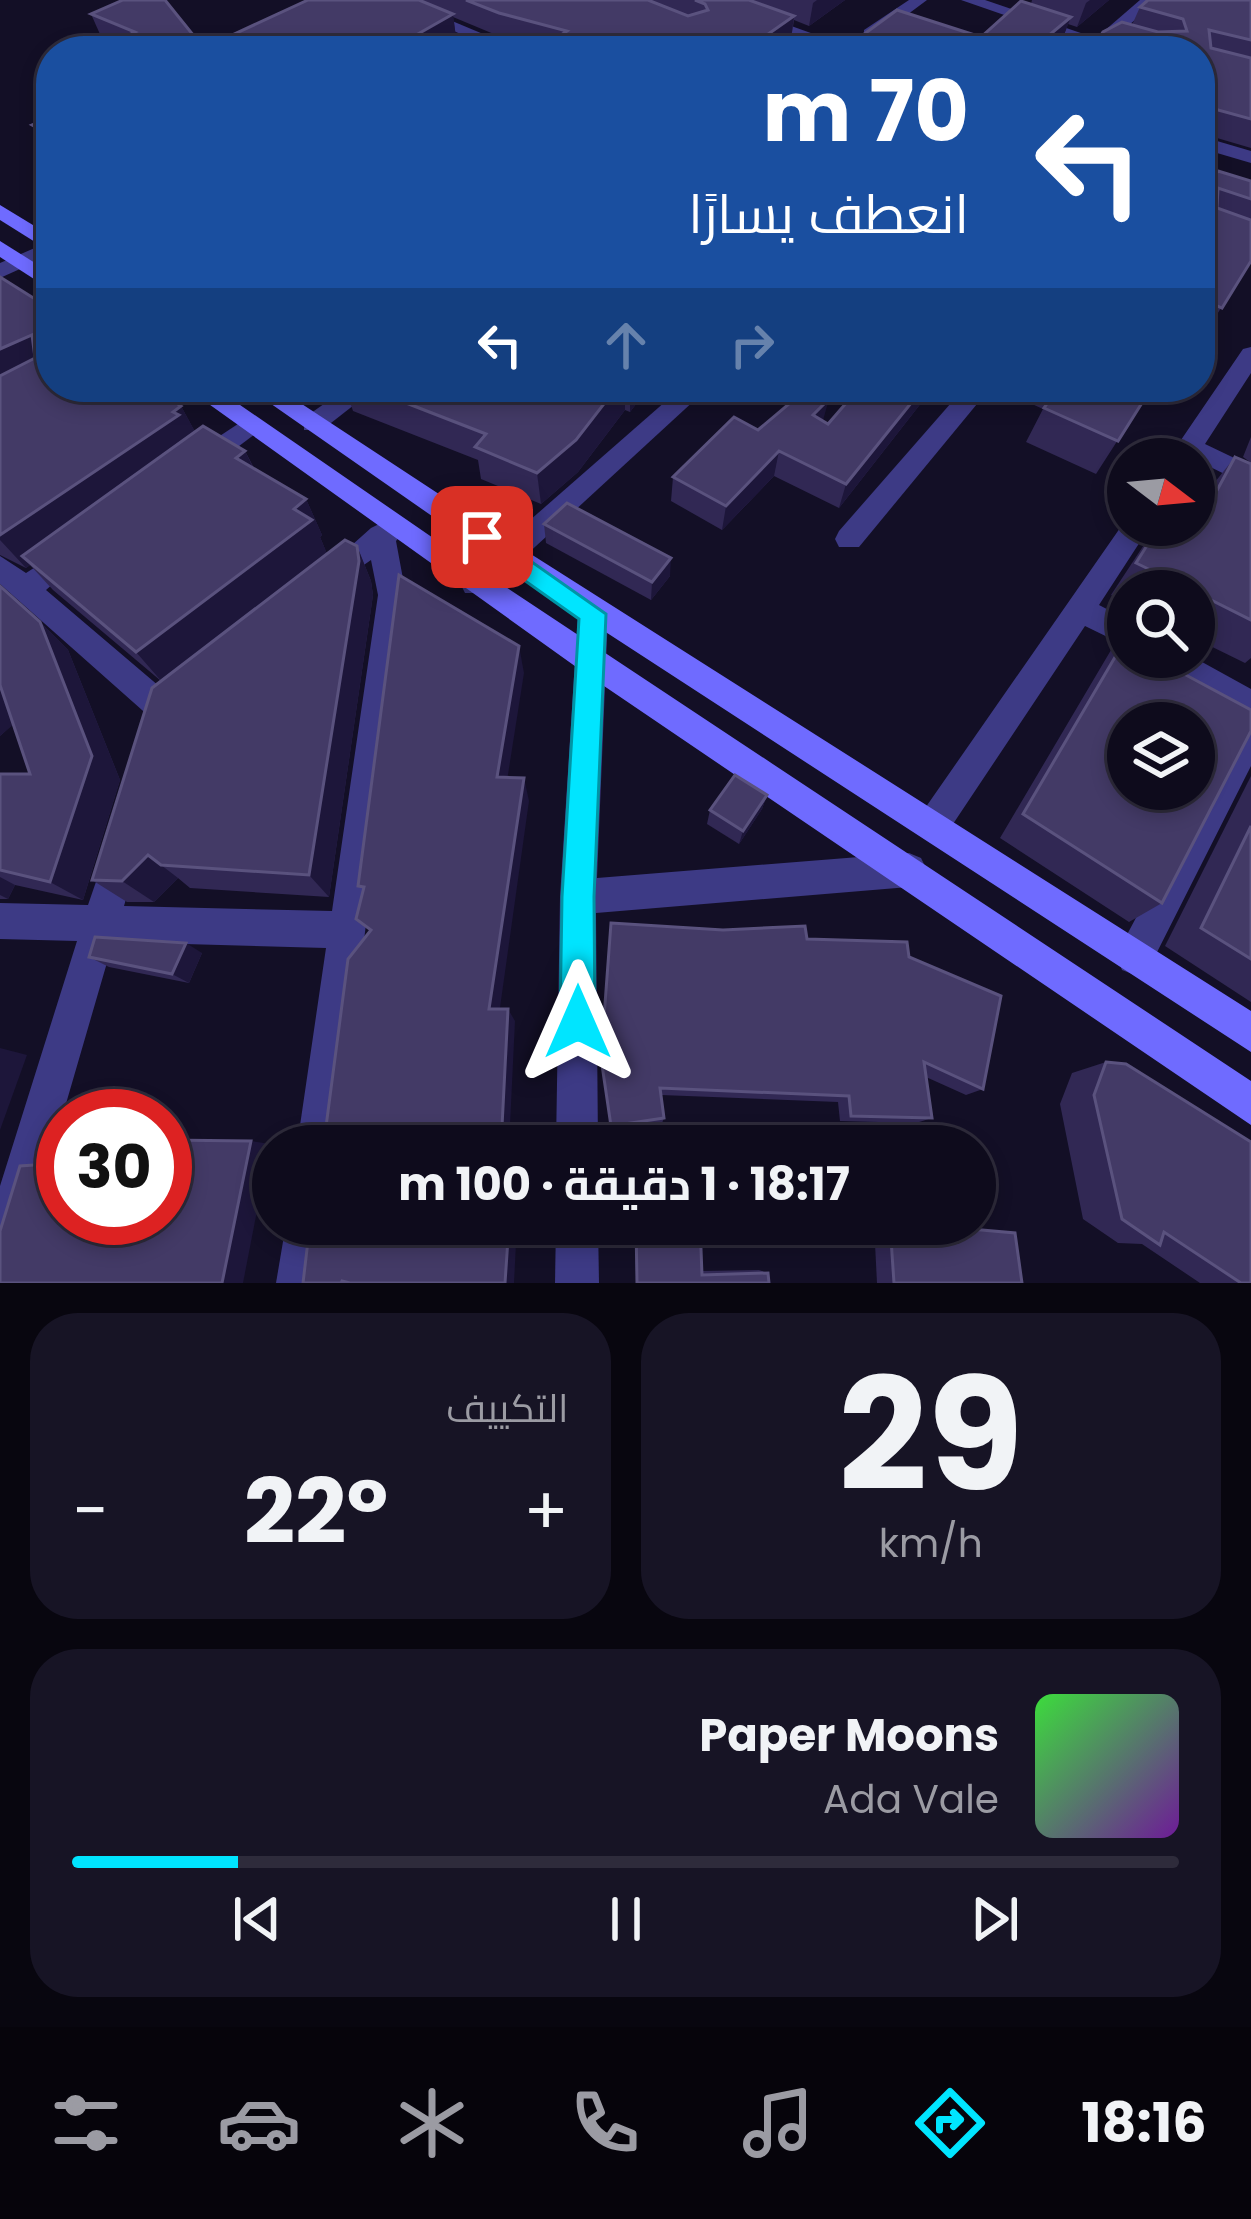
<!DOCTYPE html>
<html lang="ar">
<head>
<meta charset="utf-8">
<style>
  :root { --surface:#0e0b1c; --page:#171425; --text:#f1f3f6; --muted:#9b9ba3; --line:#2e2b3b; --accent:#00e5ff }
  body { margin:0; font-family:Poppins,Cairo,sans-serif; background:var(--page); color:var(--text); direction:rtl; height:100vh; display:flex; flex-direction:column; font-size:45px; white-space:nowrap }
  * { box-sizing:border-box; margin:0 }
  p { font-size:39px; color:var(--muted) }
  .icon { flex:none; width:66px; height:66px; fill:none; stroke:currentColor; stroke-width:2; stroke-linecap:round; stroke-linejoin:round }
  .map { position:relative; height:1283px; overflow:hidden; direction:ltr }
  .sheet { display:flex; flex-direction:column; gap:30px; padding:30px; background:#08060f; flex:1 }
  .sheet>* { flex:none }
  .hud { position:absolute; left:36px; top:36px; width:1179px; height:366px; border-radius:48px; box-shadow:0 6px 18px #0003,0 0 0 3px var(--line); direction:rtl; background:#1a4fa0; color:#fff; overflow:hidden }
  .needle { width:78px; rotate:106deg }
  .fabs { position:absolute; left:1107px; top:438px; display:grid; gap:24px }
  .fabs a { display:grid; place-items:center; width:108px; height:108px; border-radius:50%; background:var(--surface); box-shadow:0 6px 18px #0003,0 0 0 3px var(--line); font-size:60px }
  .speed { position:absolute; left:36px; top:1089px; display:flex; gap:24px; font-size:60px; font-weight:700; text-align:center }
  .speed>* { display:grid; place-content:center; width:156px; height:156px; border-radius:50%; background:var(--surface); box-shadow:0 6px 18px #0003,0 0 0 3px var(--line); line-height:1 }
  .speed .limit { border:18px solid #d22; background:#fff; color:#111 }
  .pin { position:absolute; display:grid; place-items:center; width:102px; height:102px; color:#fff; margin:-51px; border-radius:24px; box-shadow:0 6px 18px #0006 }
  .me { position:absolute; width:132px; margin:-66px; rotate:0deg; stroke-linejoin:round; filter:drop-shadow(0 0 9px #0008) }
  .turn { display:flex; align-items:center; gap:42px; height:252px; padding:0 48px; font-size:54px }
  .turn .icon { width:156px; height:156px; stroke-width:2.5 }
  .turn b { display:block; font-size:84px; line-height:102px }
  .lanes { display:flex; align-items:center; height:114px; padding:0 48px; background:#0003; justify-content:center; gap:60px; direction:ltr }
  .lanes .off { opacity:.35 }
  .big { font-size:90px; font-weight:700; line-height:1.1 }
  .sheet .card { flex:1; display:flex; flex-direction:column; justify-content:center; gap:18px; min-width:0; padding:0 42px; border-radius:48px; background:var(--page) }
  .sheet .dial { align-items:center; gap:0 }
  .dial b { font-size:156px; line-height:1 }
  .song { display:flex; align-items:center; gap:36px }
  .cover { width:144px; height:144px; border-radius:18px; background:linear-gradient(135deg,hsl(120 70% 55%),hsl(280 70% 35%)) }
  .played { height:12px; border-radius:6px; background:linear-gradient(90deg,var(--accent) 15%,var(--line) 15%) }
  .keys { display:flex; justify-content:space-around; direction:ltr }
  .heat { display:flex; justify-content:space-between; align-items:center; font-size:66px; direction:ltr }
  .sheet .tiles { flex:1; display:grid; gap:30px; grid-template-columns:1fr 1fr }
  .card:last-child { grid-column:span 2 }
  .trip { position:absolute; left:252px; top:1125px; width:744px; height:120px; border-radius:60px; background:var(--surface); box-shadow:0 6px 18px #0003,0 0 0 3px var(--line); font-weight:700; line-height:120px; text-align:center; direction:rtl }
  .tabs { display:flex; height:192px; justify-content:space-around; align-items:center; background:#06040b; color:var(--muted) }
  .tabs .icon { width:84px; height:84px }
  .tabs .on { color:var(--accent) }
  .tabs b { font-size:54px; color:var(--text) }
  .map>svg:first-child { display:block }
  .lines { fill:none; stroke-linecap:round; stroke-linejoin:round }
  .minor { fill:#3d3a85; fill-rule:evenodd }
  .tertiary { fill:#3d3a85; fill-rule:evenodd }
  .secondary { fill:#6f6bff; fill-rule:evenodd }
  .wall { fill:#312854 }
  .shaded-wall { fill:#1d163a }
  .building { fill:#433a66; stroke:#5a527e; stroke-width:3; fill-rule:evenodd }
  .route { fill:#00e5ff; stroke:#0095a6; stroke-width:3 }
</style>
</head>
<body>
<div class="map">
<svg width="1251" height="1283" viewBox="0 0 1251 1283">
  <rect width="100%" height="100%" fill="#130f26"/>
  <g class="lines">
    <g class="minor">
      <path d="M380,0H402L524,51H501Z"/>
      <path d="M696,0H719L861,51H837Z"/>
      <path d="M909,0H927L876,38H864V30Z"/>
      <path d="M961,0H985L1107,42L1093,46Z"/>
      <path d="M1200,136L1251,151V163L1200,148Z"/>
      <path d="M51,241V255L0,278V263Z"/>
      <path d="M1251,347V373L1205,444L1251,466V487L1194,459H1168L1243,349Z"/>
      <path d="M348,387H377L322,430H304V418Z"/>
      <path d="M965,387H991L859,547H839L835,539L839,531Z"/>
      <path d="M250,416L263,425L259,431L206,471H188L184,464L188,457Z"/>
      <path d="M393,517L407,528L396,541L406,595L339,1146H297L326,948L113,942L22,1255L15,1270L0,1277V1186L77,941L0,939V903L88,905L110,841L122,836L134,841L139,853L124,906L332,911L378,595L371,560L328,590L314,579L371,528Z"/>
      <path d="M1127,518L1128,525H1151L1099,605L1128,620V647L1085,626L945,836L933,841L921,836L916,825L921,814Z"/>
      <path d="M70,545L80,548L84,556L46,590L173,698L178,708L173,718L162,722L151,718L0,584V556L26,573Z"/>
      <path d="M593,602L603,605L608,614L597,878L909,853L921,858L927,870L921,882L909,887L596,913L598,1146H556L560,897L578,614L583,605Z"/>
      <path d="M1151,657H1193L1251,689V766L1148,970L1135,975L1122,970L1117,957L1122,944L1240,723L1251,719L1155,666Z"/>
      <path d="M286,1224H328L320,1283H276Z"/>
      <path d="M556,1224H598L599,1283H555Z"/>
    </g>
    <g class="tertiary">
      <path d="M1140,0H1158L1099,51H1081Z"/>
      <path d="M682,387H709L485,593H465L461,585L465,577Z"/>
    </g>
    <g class="secondary">
      <path d="M0,205L51,236V252L0,220Z"/>
      <path d="M0,241L51,273V290L0,257Z"/>
      <path d="M185,387H214L468,562L1251,1081V1125L579,669Z"/>
      <path d="M247,387H276L515,544L1251,1011V1052L495,560Z"/>
    </g>
  </g>
  <g class="wall">
    <path d="M308,0H845L809,26L794,20L791,39L774,51H556L501,37L453,17L456,37L433,51H220L217,42Z"/>
    <path d="M1032,0H1109L1077,27L1068,24L1062,40L1049,51H841L981,37L1031,4Z"/>
    <path d="M1251,0V148L1200,133V51L1132,25L1140,7Z"/>
    <path d="M91,14L206,51L109,44L103,41Z"/>
    <path d="M51,117V150L44,146L32,125Z"/>
    <path d="M1218,171L1251,181V261L1200,341V196Z"/>
    <path d="M0,277L51,387L181,406L195,432L245,451L254,468L306,499L322,535L320,537L327,554L357,546L371,581L373,595L329,897L190,888L178,878L154,902H127L92,880L161,681L53,590L30,565L26,568L0,555Z"/>
    <path d="M345,387H649L630,412L625,410L578,472L541,504L481,479L478,460L353,411Z"/>
    <path d="M1002,387H1152L1096,474L1026,442L1043,409L1001,390Z"/>
    <path d="M929,393L839,508L774,476L722,530L671,501L673,477L758,430L823,421L828,424Z"/>
    <path d="M1251,437V658L1245,663L1194,638V591H1128V604L1111,595L1157,525H1194L1201,504L1207,492L1235,457L1249,463L1250,462L1243,457Z"/>
    <path d="M544,524L670,576L651,600L546,543Z"/>
    <path d="M40,622L68,650L120,780L83,900L15,885L8,899H0V774H30L13,724L0,736Z"/>
    <path d="M1128,629V657L1171,667L1162,903L1129,922L1000,838L1114,645Z"/>
    <path d="M1251,776V1002L1165,946Z"/>
    <path d="M767,795L762,809L739,844L707,824L710,810Z"/>
    <path d="M807,939L983,1089L966,1095L926,1077L932,1118L916,1123L840,1121L838,1102L661,1095L664,1118L662,1123L612,1130L601,1058Z"/>
    <path d="M202,953L189,983L109,967L89,957Z"/>
    <path d="M1106,1062L1251,1283H1200L1142,1244L1118,1243L1083,1219L1060,1104L1072,1073Z"/>
    <path d="M874,1224H914L1022,1283H877Z"/>
    <path d="M759,1270L768,1273L636,1283L702,1271Z"/>
  </g>
  <g class="shaded-wall">
    <path d="M817,0H845L809,26L813,3Z"/>
    <path d="M1090,0H1109L1077,27L1086,3Z"/>
    <path d="M453,14L456,37L433,51H388Z"/>
    <path d="M794,16L791,39L774,51H744Z"/>
    <path d="M1071,17L1062,40L1049,51H1030Z"/>
    <path d="M51,312V337L39,319Z"/>
    <path d="M32,335L51,363L0,393V349Z"/>
    <path d="M617,387H625V410L578,472L541,504L537,473Z"/>
    <path d="M630,387H649L630,412Z"/>
    <path d="M924,387H932L929,393L839,508L846,484Z"/>
    <path d="M829,399L822,424L813,415Z"/>
    <path d="M181,406L199,439L22,556L30,565L26,568L0,540V535Z"/>
    <path d="M245,451L263,488L236,458Z"/>
    <path d="M779,451L774,476L722,530L726,506Z"/>
    <path d="M306,499L322,535L320,537L328,556L163,683L136,652Z"/>
    <path d="M357,546L371,581L373,595L329,897L309,875Z"/>
    <path d="M671,558L670,576L651,600L652,582Z"/>
    <path d="M40,622L68,650L120,780L83,900L50,882Z"/>
    <path d="M519,646L524,673L504,800L497,777Z"/>
    <path d="M0,683L31,709L0,736Z"/>
    <path d="M524,778L529,801L498,1022L489,1009Z"/>
    <path d="M767,795L762,809L739,844L743,831Z"/>
    <path d="M148,855L178,878L154,902L122,881Z"/>
    <path d="M0,877L15,885L8,899L0,895Z"/>
    <path d="M186,943L202,953L189,983L172,974Z"/>
    <path d="M508,1009L515,1021L509,1146H501Z"/>
    <path d="M0,1048L27,1055L0,1130Z"/>
    <path d="M251,1141L270,1144L243,1283H222Z"/>
    <path d="M509,1224H517L514,1283H505Z"/>
  </g>
  <g class="building">
    <path d="M123,0H165L206,51H93L135,32L91,14Z"/>
    <path d="M308,0H419L453,14L388,51H243L217,42Z"/>
    <path d="M466,0H648L688,16L708,10L705,4L695,0H749L794,16L744,51H593L555,39L567,31L499,13Z"/>
    <path d="M1148,0H1251V40L1209,30L1211,48L1251,58V119L1200,105V51H1091L1103,32L1122,22L1158,32L1187,31L1183,19L1140,7Z"/>
    <path d="M1021,1L1071,17L1030,51H841L897,10L981,37Z"/>
    <path d="M51,117V136L32,125Z"/>
    <path d="M1218,171L1251,181V199L1218,188L1217,208L1251,220V261L1222,308L1206,301L1200,310V196Z"/>
    <path d="M0,277L51,309V312L39,319L51,326V387H150L181,406L173,412L179,415L0,535V376L35,358L32,335L0,349Z"/>
    <path d="M365,387H617L576,440L537,473L475,447L486,434Z"/>
    <path d="M809,387H817L829,399L813,415L828,424L860,387H924L846,484L779,451L726,506L673,477L734,417L758,430Z"/>
    <path d="M1059,387H1152L1118,441L1044,408Z"/>
    <path d="M203,426L245,451L236,458L306,499L294,509L312,520L136,652L22,556Z"/>
    <path d="M1235,457L1251,464V620L1209,599L1196,622H1194V591H1157V585L1163,576L1136,563L1160,525H1194V501L1208,507Z"/>
    <path d="M567,503L671,558L652,582L544,524Z"/>
    <path d="M345,540L357,546L359,561L309,875L161,865L148,855L122,881L92,880L152,688Z"/>
    <path d="M399,575L519,646L497,777L524,778L489,1009H508L501,1146H301L324,1142L348,959L371,930L356,919L364,887L358,886Z"/>
    <path d="M0,586L40,622L92,756L50,882L0,870V774H30L0,685Z"/>
    <path d="M1128,635V657H1177L1171,667L1251,710V731L1162,903L1023,814ZM1128,723H1194V789H1128Z"/>
    <path d="M735,775L767,795L743,831L710,810Z"/>
    <path d="M1251,826V959L1201,928Z"/>
    <path d="M611,923L723,930L805,926L807,939L907,942L909,957L1001,996L983,1089L924,1062L932,1118L851,1116L849,1096L660,1088L664,1118L611,1126L601,1058Z"/>
    <path d="M95,937L186,943L172,974L89,957Z"/>
    <path d="M1106,1062L1126,1064L1251,1142V1283H1241L1164,1232L1160,1245L1122,1219L1094,1095Z"/>
    <path d="M165,1140L251,1141L222,1283H0V1231L20,1166L63,1163V1218H165Z"/>
    <path d="M310,1224H509L505,1283H350L342,1281L341,1283H303Z"/>
    <path d="M636,1224H700L702,1275L768,1273L769,1283H637Z"/>
    <path d="M890,1224H914L1015,1233L1022,1283H894Z"/>
  </g>
  <path class="route" d="M482,527L606,614L594,897L595,1022L590,1034L578,1039L565,1034L560,1022L562,897L579,619L473,544L470,537Z"/>
</svg>
<div class="fabs">
<a><svg class="needle" viewBox="-14 -14 28 28"><path d="M0-13l5 13h-10z" fill="#e53935"/><path d="M0 13l5-13h-10z" fill="#9b9ba3"/></svg></a>
<a><svg class="icon" aria-label="search" viewBox="0 0 24 24"><circle cx="10" cy="10" r="6"/><path d="M15 15l6 6"/></svg></a>
<a><svg class="icon" aria-label="layers" viewBox="0 0 24 24"><path d="M12 4l9 5-9 5-9-5zM3 14l9 5 9-5"/></svg></a>
</div>
<div class="speed"><div class="limit">30</div></div>
<div class="pin" style="left:482px;top:537px;background:#d93025"><svg class="icon" aria-label="arrive" viewBox="0 0 24 24"><path d="M6 21V4h12l-3 4 3 4H6"/></svg></div>
<svg class="me" style="left:578px;top:1022px" viewBox="-20 -20 40 40"><path d="M0-17L14 15 0 8-14 15z" fill="#00e5ff" stroke="#fff" stroke-width="4"/></svg>
<div class="trip">18:17 · 1 دقيقة · 100 m</div>
<div class="hud">
<div class="turn"><svg class="icon" aria-label="left" viewBox="0 0 24 24"><path d="M17 20v-9H6M10 6l-5 5 5 5"/></svg><div><b>70 m</b>انعطف يسارًا</div></div>
<div class="lanes"><svg class="icon" aria-label="left" viewBox="0 0 24 24"><path d="M17 20v-9H6M10 6l-5 5 5 5"/></svg><svg class="icon off" aria-label="ahead" viewBox="0 0 24 24"><path d="M12 20V5M6 11l6-6 6 6"/></svg><svg class="icon off" aria-label="right" viewBox="0 0 24 24"><path d="M7 20v-9h11M14 6l5 5-5 5"/></svg></div>
</div>
</div>
<section class="sheet">
<div class="tiles">
<div class="card dial"><b>29</b><p>km/h</p></div>
<div class="card"><p>التكييف</p>
<div class="heat"><a>−</a><b class="big">22°</b><a>+</a></div>
</div>
<div class="card">
<div class="song"><i class="cover"></i><div><b>Paper Moons</b><p>Ada Vale</p></div></div>
<div class="played"></div>
<div class="keys"><svg class="icon" aria-label="previous" viewBox="0 0 24 24"><path d="M18 5L8 12l10 7zM5 5v14"/></svg><svg class="icon" aria-label="pause" viewBox="0 0 24 24"><path d="M8 5v14M16 5v14"/></svg><svg class="icon" aria-label="next" viewBox="0 0 24 24"><path d="M6 5l10 7-10 7zM19 5v14"/></svg></div>
</div>
</div>
</section>
<nav class="tabs">
<b>18:16</b>
<svg class="icon on" aria-label="directions" viewBox="0 0 24 24"><path d="M12 3l9 9-9 9-9-9zM9 14v-3h6M13 9l2 2-2 2"/></svg>
<svg class="icon" aria-label="music" viewBox="0 0 24 24"><path d="M9 18V5l10-2v13"/><circle cx="6" cy="18" r="3"/><circle cx="16" cy="16" r="3"/></svg>
<svg class="icon" aria-label="phone" viewBox="0 0 24 24"><path d="M5 4h4l2 5-3 2q2 4 5 5l2-3 5 2v4C11 20 4 13 5 4z"/></svg>
<svg class="icon" aria-label="climate" viewBox="0 0 24 24"><path d="M12 3v18M4 7l16 10M4 17L20 7"/></svg>
<svg class="icon" aria-label="car" viewBox="0 0 24 24"><path d="M5 17H2v-5l4-1 3-4h7l3 4 3 1v5h-3M9 17h6M6 11h13"/><circle cx="7" cy="17" r="2"/><circle cx="17" cy="17" r="2"/></svg>
<svg class="icon" aria-label="filters" viewBox="0 0 24 24"><path d="M4 7h16M4 17h16"/><circle cx="9" cy="7" r="2"/><circle cx="15" cy="17" r="2"/></svg>
</nav>
</body>
</html>
